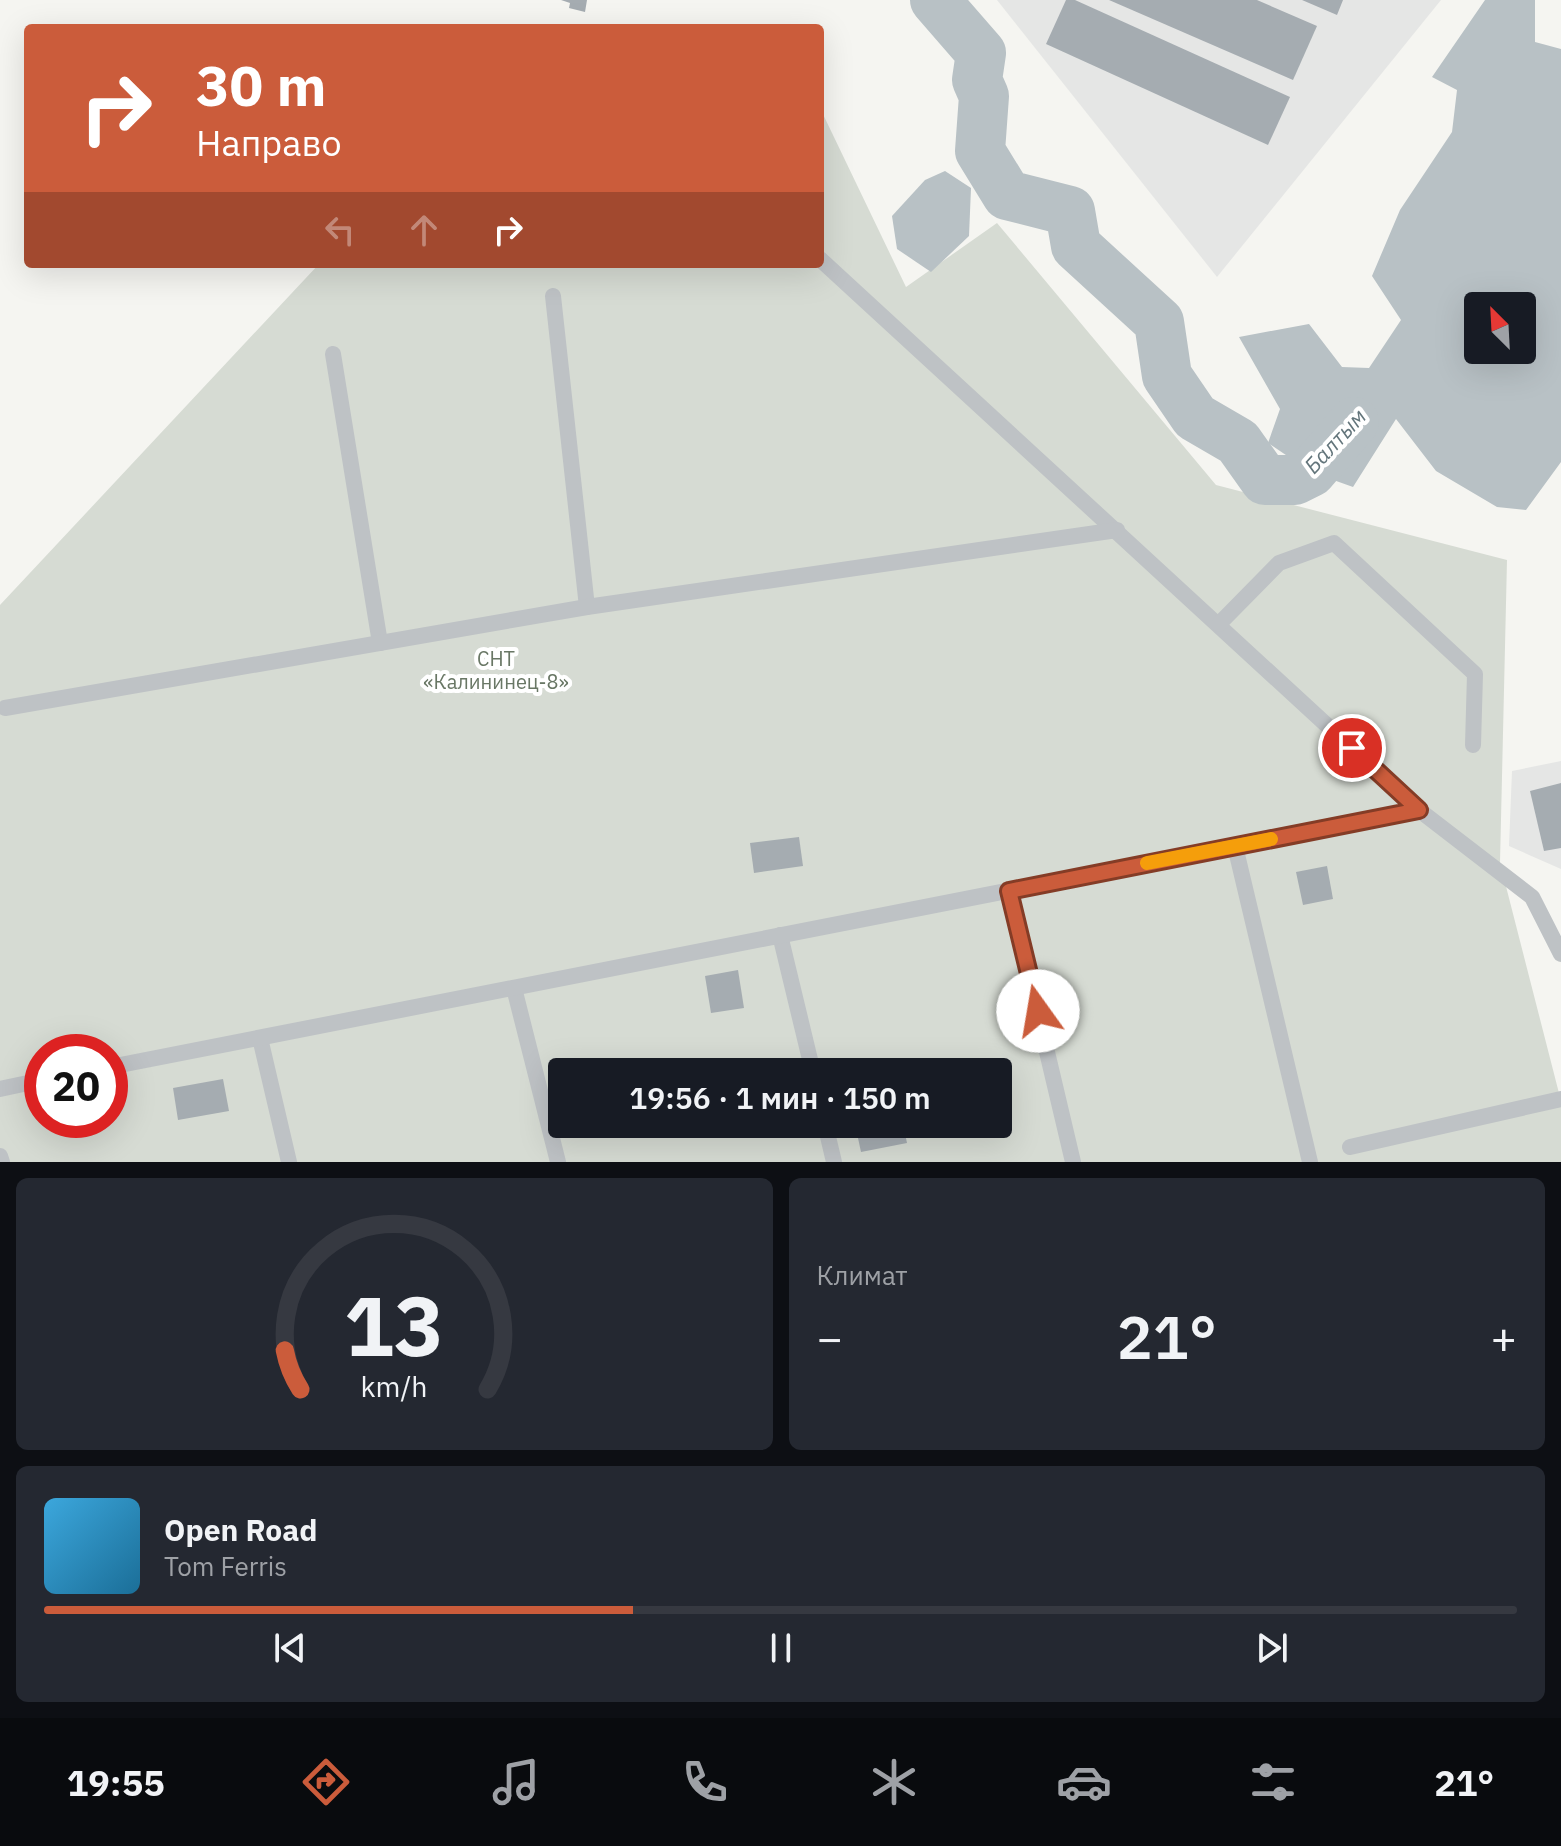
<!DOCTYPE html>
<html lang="ru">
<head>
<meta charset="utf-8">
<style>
  :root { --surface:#171b24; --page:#242831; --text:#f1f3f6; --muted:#9ea1a6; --line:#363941; --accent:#cb5c3b }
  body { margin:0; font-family:"IBM Plex Sans",sans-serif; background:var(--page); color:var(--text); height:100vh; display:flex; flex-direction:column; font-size:30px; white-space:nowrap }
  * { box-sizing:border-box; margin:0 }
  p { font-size:26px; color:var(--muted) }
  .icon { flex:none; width:44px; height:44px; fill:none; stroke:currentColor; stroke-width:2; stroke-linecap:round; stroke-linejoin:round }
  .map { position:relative; height:1162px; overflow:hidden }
  .details { display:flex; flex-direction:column; gap:16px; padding:16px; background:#0d0f14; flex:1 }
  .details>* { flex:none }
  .hud { position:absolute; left:24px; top:24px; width:800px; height:244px; border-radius:8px; box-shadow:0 8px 32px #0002; background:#cb5c3b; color:#fff; overflow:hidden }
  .needle { width:52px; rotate:336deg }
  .buttons { position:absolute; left:1464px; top:292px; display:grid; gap:16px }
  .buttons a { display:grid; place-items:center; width:72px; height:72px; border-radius:8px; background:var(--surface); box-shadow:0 8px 32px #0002; font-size:40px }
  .speed { position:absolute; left:24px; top:1034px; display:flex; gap:16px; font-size:40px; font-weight:700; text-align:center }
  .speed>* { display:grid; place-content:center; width:104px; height:104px; border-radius:50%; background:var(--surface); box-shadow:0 8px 32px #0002; line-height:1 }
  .speed .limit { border:12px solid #d22; background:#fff; color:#111 }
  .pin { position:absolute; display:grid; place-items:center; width:68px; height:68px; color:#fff; margin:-34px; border:4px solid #fff; border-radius:50%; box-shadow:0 2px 8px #0007 }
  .me { position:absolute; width:88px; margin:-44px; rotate:347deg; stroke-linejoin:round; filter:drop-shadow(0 0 6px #0008) }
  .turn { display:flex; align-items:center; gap:28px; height:168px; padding:0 40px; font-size:36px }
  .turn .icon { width:104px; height:104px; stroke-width:2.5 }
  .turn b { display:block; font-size:56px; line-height:68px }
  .lanes { display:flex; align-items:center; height:76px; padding:0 40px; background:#0003; justify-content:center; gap:40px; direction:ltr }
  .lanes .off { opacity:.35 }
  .big { font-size:60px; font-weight:600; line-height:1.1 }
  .details .card { flex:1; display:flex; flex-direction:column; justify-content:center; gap:12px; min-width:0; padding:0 28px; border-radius:12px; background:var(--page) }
  .details .dial { align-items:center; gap:0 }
  .dial svg { height:208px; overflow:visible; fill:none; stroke:var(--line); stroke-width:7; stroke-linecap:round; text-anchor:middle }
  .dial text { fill:var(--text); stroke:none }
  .song { display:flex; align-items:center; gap:24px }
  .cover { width:96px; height:96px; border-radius:12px; background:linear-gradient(135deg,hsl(200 70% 55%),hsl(200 70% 35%)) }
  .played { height:8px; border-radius:4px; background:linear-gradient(90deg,var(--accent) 40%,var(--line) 40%) }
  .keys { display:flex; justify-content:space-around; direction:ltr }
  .heat { display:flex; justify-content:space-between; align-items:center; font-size:44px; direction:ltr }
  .details .tiles { flex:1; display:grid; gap:16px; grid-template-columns:1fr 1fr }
  .card:last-child { grid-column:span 2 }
  .trip { position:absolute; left:548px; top:1058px; width:464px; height:80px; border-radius:8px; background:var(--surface); box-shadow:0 8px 32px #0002; font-weight:600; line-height:80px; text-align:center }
  .dock { display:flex; height:128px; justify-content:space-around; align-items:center; background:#090b0e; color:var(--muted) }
  .dock .icon { width:56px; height:56px }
  .dock .active { color:var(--accent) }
  .dock b { font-size:36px; color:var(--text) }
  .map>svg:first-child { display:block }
  .built { fill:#e5e6e5 }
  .green { fill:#d6dbd3; fill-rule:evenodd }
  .water { fill:#b8c1c5; fill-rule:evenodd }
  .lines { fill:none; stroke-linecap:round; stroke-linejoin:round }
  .river { stroke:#b8c1c5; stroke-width:50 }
  .building { fill:#a5acb1 }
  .lane { stroke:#bec2c5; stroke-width:16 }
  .route-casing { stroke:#843c26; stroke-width:20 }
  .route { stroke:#cb5c3b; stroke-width:14 }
  .slow { stroke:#f59e0b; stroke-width:14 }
  .labels { text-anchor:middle; stroke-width:8; stroke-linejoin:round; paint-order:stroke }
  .park-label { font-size:20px; fill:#697765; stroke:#fff }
  .water-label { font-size:22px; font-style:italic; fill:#63757b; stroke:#fff }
</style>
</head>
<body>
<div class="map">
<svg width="1561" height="1162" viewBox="0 0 1561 1162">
  <rect width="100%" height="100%" fill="#f5f5f1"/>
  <g class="built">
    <path d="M997,0H1441L1217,277Z"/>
    <path d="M1561,761V869L1509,846L1512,771Z"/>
  </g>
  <path class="green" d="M820,108L906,287L997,223L1216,485L1507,560L1500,863L1561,1101V1162H0V605L319,264H820ZM42,1052H110V1120H42ZM562,1072H998V1124H562Z"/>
  <g class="water">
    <path d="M1485,0H1535V42L1561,49V462L1526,510L1497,507L1436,471L1396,419L1353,487L1311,472L1268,443L1280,409L1239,337L1309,324L1342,367L1369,368L1401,320L1372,276L1400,210L1452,132L1457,90L1432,77ZM1478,306H1522V350H1478Z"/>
    <path d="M945,171L971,188L969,236L931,272L897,249L892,216L925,180Z"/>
  </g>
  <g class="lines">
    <path class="river" d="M935,0L981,53L977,80L984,96L980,151L1007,195L1070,211L1076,246L1159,322L1167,376L1195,417L1238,442L1265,480H1295L1311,472L1354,422"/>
  </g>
  <g class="building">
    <path d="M561,0H587L585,12L569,8L570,3Z"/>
    <path d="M1066,0H1075L1290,97L1268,145L1046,44Z"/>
    <path d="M1109,0H1257L1317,26L1293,80Z"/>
    <path d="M1302,0H1343L1337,15Z"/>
    <path d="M1561,783V848L1544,851L1530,791Z"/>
    <path d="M799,837L803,866L754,873L750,843Z"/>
    <path d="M1327,866L1333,899L1303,905L1296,872Z"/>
    <path d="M738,970L744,1008L711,1013L705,976Z"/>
    <path d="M223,1079L229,1111L178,1120L173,1088Z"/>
    <path d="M855,1124H903L907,1143L861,1152Z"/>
  </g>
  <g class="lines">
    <g class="lane">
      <path d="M820,259L1419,810"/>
      <path d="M553,296L587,607"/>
      <path d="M333,354L380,643"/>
      <path d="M1219,624L1279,563L1334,543L1475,674L1473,745"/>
      <path d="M5,708L587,607L1117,530"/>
      <path d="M1235,846L1310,1162"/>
      <path d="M1009,891L1073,1162"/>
      <path d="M780,935L813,1072"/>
      <path d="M514,988L558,1162"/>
      <path d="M260,1038L289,1162"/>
      <path d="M110,1067L1419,810L1532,897L1561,954"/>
      <path d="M0,1089L42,1080"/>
      <path d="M825,1124L834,1162"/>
      <path d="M1350,1147L1561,1099"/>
      <path d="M0,1156L2,1162"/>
    </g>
  </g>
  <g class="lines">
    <defs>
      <path id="route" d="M1038,1011L1009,891L1419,810L1352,748"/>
    </defs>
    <use href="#route" class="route-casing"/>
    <use href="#route" class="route"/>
    <path class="slow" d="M1147,863L1271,839"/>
  </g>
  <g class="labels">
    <g class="park-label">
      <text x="496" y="666">СНТ<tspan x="496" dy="23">«Калининец-8»</tspan></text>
    </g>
    <g class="water-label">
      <text transform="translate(1335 441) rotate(-47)" y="8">Балтым</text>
    </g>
  </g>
</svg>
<div class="buttons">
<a><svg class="needle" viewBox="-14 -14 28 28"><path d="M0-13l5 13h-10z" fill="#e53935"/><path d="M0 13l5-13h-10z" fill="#9ea1a6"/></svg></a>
</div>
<div class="speed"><div class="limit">20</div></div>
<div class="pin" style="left:1352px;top:748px;background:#d93025"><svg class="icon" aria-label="arrive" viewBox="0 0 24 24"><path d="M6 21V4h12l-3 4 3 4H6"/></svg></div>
<svg class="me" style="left:1038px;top:1011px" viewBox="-20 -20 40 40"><circle r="19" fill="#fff"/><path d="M0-13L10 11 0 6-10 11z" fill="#cb5c3b"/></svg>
<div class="trip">19:56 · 1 мин · 150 m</div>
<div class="hud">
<div class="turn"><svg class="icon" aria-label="right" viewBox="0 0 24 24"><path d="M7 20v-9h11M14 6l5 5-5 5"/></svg><div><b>30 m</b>Направо</div></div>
<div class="lanes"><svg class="icon off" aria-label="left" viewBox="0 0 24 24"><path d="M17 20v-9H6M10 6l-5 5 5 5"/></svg><svg class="icon off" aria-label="ahead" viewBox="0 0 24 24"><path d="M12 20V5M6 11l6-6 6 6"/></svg><svg class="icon" aria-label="right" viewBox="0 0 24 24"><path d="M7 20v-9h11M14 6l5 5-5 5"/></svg></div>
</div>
</div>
<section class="details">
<div class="tiles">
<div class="card dial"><svg viewBox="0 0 100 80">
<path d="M14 69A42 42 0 1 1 86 69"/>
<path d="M14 69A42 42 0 0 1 8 54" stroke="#cb5c3b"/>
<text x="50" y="56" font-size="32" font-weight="700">13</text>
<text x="50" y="72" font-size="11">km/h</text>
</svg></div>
<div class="card"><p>Климат</p>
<div class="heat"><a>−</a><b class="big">21°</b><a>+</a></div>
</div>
<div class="card">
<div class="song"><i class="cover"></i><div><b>Open Road</b><p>Tom Ferris</p></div></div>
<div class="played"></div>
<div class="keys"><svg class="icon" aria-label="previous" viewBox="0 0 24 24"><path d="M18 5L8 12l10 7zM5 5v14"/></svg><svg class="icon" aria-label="pause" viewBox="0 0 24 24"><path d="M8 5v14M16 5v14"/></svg><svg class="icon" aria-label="next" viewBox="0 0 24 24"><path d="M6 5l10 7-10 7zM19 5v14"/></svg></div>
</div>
</div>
</section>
<nav class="dock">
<b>19:55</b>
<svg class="icon active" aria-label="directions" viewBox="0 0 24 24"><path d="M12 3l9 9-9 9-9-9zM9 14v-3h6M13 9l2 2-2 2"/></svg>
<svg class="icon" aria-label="music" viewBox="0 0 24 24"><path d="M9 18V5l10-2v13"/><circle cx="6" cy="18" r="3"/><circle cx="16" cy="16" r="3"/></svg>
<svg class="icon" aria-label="phone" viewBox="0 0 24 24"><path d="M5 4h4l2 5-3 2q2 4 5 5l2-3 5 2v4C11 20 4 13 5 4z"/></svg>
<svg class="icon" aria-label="climate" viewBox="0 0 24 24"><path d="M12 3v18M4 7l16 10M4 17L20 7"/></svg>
<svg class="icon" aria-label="car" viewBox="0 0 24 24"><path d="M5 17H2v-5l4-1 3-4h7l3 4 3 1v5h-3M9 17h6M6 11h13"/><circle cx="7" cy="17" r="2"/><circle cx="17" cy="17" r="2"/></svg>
<svg class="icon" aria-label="filters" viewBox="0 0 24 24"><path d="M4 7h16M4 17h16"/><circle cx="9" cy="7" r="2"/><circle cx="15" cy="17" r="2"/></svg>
<b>21°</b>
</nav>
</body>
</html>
